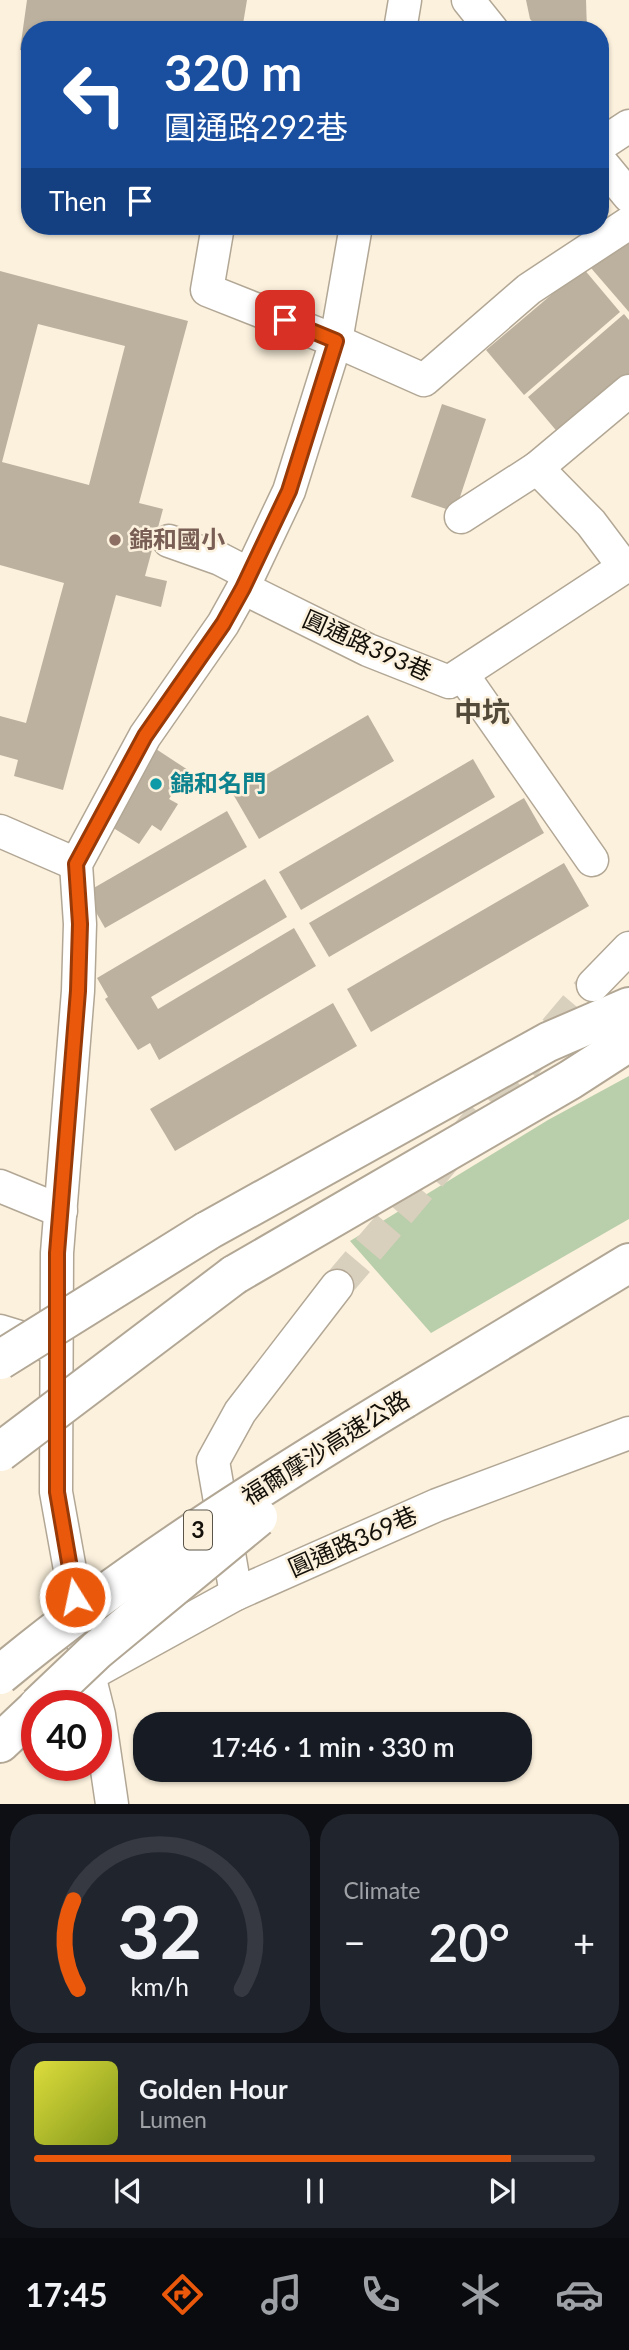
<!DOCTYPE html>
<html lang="en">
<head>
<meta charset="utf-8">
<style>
  :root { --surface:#171b24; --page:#20242c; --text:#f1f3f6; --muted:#9ea1a6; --line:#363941; --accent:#ea580c }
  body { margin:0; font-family:Lato,"Noto Sans TC",sans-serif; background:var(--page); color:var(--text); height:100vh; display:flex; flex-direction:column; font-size:26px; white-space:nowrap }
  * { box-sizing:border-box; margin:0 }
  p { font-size:23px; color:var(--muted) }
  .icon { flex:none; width:38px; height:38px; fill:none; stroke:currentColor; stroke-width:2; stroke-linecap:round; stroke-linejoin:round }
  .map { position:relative; height:1804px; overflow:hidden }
  .sheet { display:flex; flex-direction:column; gap:10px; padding:10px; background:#0d0f14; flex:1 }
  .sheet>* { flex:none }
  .banner { position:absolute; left:21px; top:21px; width:588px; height:214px; border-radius:28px; box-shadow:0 2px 5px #0004; background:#1a4fa0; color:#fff; overflow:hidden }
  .speed { position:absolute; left:21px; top:1690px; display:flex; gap:14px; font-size:35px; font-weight:700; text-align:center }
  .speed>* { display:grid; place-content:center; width:91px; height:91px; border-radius:50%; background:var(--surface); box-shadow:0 2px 5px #0004; line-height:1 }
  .speed .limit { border:10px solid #d22; background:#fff; color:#111 }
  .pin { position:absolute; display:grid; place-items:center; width:60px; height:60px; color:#fff; margin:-30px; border-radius:14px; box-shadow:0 4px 10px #0006 }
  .me { position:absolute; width:77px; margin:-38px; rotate:350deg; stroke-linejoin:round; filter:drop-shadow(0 0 5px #0008) }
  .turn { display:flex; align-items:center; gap:24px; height:147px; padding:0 28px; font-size:32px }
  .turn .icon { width:91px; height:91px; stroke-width:2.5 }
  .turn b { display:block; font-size:49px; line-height:60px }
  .then { display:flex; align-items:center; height:66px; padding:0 28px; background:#0003; gap:14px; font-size:26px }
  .big { font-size:52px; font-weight:600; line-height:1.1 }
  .sheet .card { flex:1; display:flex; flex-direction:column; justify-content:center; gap:10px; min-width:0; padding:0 24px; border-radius:28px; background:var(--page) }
  .sheet .dial { align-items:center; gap:0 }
  .dial svg { height:182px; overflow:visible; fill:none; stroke:var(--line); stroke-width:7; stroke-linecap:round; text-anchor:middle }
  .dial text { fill:var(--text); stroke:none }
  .song { display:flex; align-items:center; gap:21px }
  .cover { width:84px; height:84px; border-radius:10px; background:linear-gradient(135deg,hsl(60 70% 55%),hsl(70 70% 35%)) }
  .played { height:7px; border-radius:4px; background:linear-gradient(90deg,var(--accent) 85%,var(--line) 85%) }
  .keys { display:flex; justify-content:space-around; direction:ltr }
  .heat { display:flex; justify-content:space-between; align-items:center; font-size:38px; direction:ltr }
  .sheet .tiles { flex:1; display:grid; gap:10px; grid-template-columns:1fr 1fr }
  .card:last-child { grid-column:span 2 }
  .trip { position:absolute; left:133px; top:1712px; width:399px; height:70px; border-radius:28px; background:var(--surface); box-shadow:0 2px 5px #0004; font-weight:600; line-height:70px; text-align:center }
  .tabs { display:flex; height:112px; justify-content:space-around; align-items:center; background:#090b0e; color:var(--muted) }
  .tabs .icon { width:49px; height:49px }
  .tabs .on { color:var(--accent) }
  .tabs b { font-size:32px; color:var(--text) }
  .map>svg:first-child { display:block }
  .green { fill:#b9ceaa }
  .building { fill:#bcb19f; fill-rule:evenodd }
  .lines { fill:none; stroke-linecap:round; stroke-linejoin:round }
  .minor-tunnel { stroke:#d9cfbd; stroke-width:32; stroke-dasharray:32 16; stroke-linecap:butt }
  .minor-casing { stroke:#b2a795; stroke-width:35 }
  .highway-casing { stroke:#b2a795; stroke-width:42 }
  .minor { stroke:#fff; stroke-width:32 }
  .highway { stroke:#fff; stroke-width:38 }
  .highway-bridge-casing { stroke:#b2a795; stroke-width:42; stroke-linecap:butt }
  .highway-bridge { stroke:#fff; stroke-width:38 }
  .route-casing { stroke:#983908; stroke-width:18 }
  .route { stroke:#ea580c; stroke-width:12 }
  .education-dot { fill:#8d6e63; stroke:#fcf1dd; stroke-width:2.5 }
  .culture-dot { fill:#0f9aa8; stroke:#fcf1dd; stroke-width:2.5 }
  .labels { text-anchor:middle; stroke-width:5; stroke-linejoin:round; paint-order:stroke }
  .shield { fill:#fcf1dd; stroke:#5a5449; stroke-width:2 }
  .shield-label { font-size:23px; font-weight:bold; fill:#14100a }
  .education-label { font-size:24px; font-weight:bold; fill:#785e54; stroke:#fcf1dd; text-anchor:start }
  .street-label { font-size:24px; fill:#14100a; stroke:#fcf1dd }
  .culture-label { font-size:24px; font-weight:bold; fill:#0d838f; stroke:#fcf1dd; text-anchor:start }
  .quarter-label { font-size:28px; font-weight:bold; fill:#544a3a; stroke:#fcf1dd }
</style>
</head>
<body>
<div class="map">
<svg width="629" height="1804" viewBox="0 0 629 1804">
  <rect width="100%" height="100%" fill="#fcf1dd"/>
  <path class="green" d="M629,1076V1219L431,1333L350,1241L548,1120Z"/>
  <g class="building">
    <path d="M27,0H247L242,30H30V52L20,50Z"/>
    <path d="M526,0H586L587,30H540L530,19Z"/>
    <path d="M629,235V312L591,268Z"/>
    <path d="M583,268L620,312L524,395L486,350Z"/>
    <path d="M0,271L188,321L139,503L163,509L145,576L167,581L161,607L116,595L63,790L14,776L18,760L0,755V716L26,723L64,583L0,565ZM38,324L125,346L89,485L2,462Z"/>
    <path d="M624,314L629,320V386L565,441L528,397Z"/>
    <path d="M442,404L486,419L455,512L411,497Z"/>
    <path d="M368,715L394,761L259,839L233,794Z"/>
    <path d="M156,749L188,770L169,799L178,804L161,831L152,825L139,844L107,824Z"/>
    <path d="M473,759L495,797L301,910L279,872Z"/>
    <path d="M524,798L544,833L329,957L309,923Z"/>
    <path d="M227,811L247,847L105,928L85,893Z"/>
    <path d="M564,863L589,906L371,1032L347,989Z"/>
    <path d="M265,879L287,917L151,997L158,1009L294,928L316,966L159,1060L150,1043L138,1050L105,999L108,997L97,978Z"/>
    <path d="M333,1003L357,1046L175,1151L150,1109Z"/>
  </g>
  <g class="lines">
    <path class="minor-tunnel" d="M337,1286L593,985"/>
    <defs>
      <g id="minor">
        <path d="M468,0L492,30"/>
        <path d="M400,30L405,0"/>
        <path d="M600,145L629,126"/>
        <path d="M600,161L629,196"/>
        <path d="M218,226L207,290L336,341L424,380L529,289L629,223"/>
        <path d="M537,468L591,523L624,567"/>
        <path d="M461,517L537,468L629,391"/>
        <path d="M169,541L220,559L249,574"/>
        <path d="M243,588L368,650L449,682L629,564"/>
        <path d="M462,674L592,860"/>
        <path d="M0,831L76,864"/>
        <path d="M593,985L629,948"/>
        <path d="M0,1186L61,1211"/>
        <path d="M0,1331L49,1346"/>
        <path d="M236,1594L213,1461L240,1412L337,1286"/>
        <path d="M89,1675L236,1594L437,1505L629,1433"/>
        <path d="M112,1804L99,1715L89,1675L56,1492L57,1253L78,991L80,924L76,864L145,736L223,624L243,588L289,491L336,341L356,226"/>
      </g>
      <g id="highway">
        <path d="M207,1231L548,1042L629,1007"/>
        <path d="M234,1275L570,1080L629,1042"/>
        <path d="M404,1399L629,1263"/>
        <path d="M0,1743L37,1708"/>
      </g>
    </defs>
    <use href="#minor" class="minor-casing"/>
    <use href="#highway" class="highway-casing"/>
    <use href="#minor" class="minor"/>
    <use href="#highway" class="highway"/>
    <defs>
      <g id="highway-bridge">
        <path d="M0,1360L207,1231"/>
        <path d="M0,1452L234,1275"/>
        <path d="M0,1675C124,1572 267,1482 404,1399"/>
        <path d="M38,1706L97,1650L258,1517"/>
      </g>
    </defs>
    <use href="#highway-bridge" class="highway-bridge-casing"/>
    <use href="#highway-bridge" class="highway-bridge"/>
  </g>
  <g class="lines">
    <defs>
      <path id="route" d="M75,1597L57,1492V1253L78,991L80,924L76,864L145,736L223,624L243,588L289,491L336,341L285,320"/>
    </defs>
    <use href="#route" class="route-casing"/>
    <use href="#route" class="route"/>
  </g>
  <circle class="education-dot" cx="115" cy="540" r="7"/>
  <circle class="culture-dot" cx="156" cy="784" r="7"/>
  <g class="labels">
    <rect class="shield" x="184" y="1510.5" width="28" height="39" rx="5"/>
    <g class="shield-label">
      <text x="198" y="1538">3</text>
    </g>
    <g class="education-label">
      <text x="129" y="548">錦和國小</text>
    </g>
    <g class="street-label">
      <text transform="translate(367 646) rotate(24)" y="8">圓通路393巷</text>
      <text transform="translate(326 1448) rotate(-32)" y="8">福爾摩沙高速公路</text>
      <text transform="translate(353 1542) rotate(-24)" y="8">圓通路369巷</text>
    </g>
    <g class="culture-label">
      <text x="170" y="792">錦和名門</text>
    </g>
    <g class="quarter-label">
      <text x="482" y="722">中坑</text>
    </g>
  </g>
</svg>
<div class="speed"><div class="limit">40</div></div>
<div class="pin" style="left:285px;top:320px;background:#d93025"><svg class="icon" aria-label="arrive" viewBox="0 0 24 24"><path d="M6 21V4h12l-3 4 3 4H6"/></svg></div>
<svg class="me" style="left:75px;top:1597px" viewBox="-20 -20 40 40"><circle r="17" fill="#ea580c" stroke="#fff" stroke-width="3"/><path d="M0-11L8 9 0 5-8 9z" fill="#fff"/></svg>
<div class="trip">17:46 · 1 min · 330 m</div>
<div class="banner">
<div class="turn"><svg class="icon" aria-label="left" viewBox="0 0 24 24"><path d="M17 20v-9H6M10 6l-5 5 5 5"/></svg><div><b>320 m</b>圓通路292巷</div></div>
<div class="then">Then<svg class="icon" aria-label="arrive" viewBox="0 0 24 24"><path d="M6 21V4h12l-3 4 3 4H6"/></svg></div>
</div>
</div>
<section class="sheet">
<div class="tiles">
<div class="card dial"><svg viewBox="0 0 100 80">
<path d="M14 69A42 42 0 1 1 86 69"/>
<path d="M14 69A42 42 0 0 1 12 30" stroke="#ea580c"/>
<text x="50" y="56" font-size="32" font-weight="700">32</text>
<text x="50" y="72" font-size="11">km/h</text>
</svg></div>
<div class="card"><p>Climate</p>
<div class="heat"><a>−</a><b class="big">20°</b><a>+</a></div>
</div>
<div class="card">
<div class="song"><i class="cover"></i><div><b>Golden Hour</b><p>Lumen</p></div></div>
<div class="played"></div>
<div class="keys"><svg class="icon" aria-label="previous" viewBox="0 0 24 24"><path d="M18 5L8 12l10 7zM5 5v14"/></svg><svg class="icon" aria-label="pause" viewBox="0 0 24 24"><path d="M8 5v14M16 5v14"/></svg><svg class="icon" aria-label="next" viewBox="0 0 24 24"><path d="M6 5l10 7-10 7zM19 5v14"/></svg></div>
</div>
</div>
</section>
<nav class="tabs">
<b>17:45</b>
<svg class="icon on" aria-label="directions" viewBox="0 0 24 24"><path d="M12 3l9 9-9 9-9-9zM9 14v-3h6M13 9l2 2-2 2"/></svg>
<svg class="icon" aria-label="music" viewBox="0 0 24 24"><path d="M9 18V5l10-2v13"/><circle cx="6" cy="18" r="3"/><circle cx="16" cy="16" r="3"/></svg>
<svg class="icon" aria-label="phone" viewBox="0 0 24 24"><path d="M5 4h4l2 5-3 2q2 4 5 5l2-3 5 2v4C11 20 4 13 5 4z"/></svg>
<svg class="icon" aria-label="climate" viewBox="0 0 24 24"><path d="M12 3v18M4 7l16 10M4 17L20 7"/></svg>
<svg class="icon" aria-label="car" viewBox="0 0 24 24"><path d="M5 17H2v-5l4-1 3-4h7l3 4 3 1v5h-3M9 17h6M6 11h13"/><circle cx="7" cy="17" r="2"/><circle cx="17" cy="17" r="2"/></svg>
</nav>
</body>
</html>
